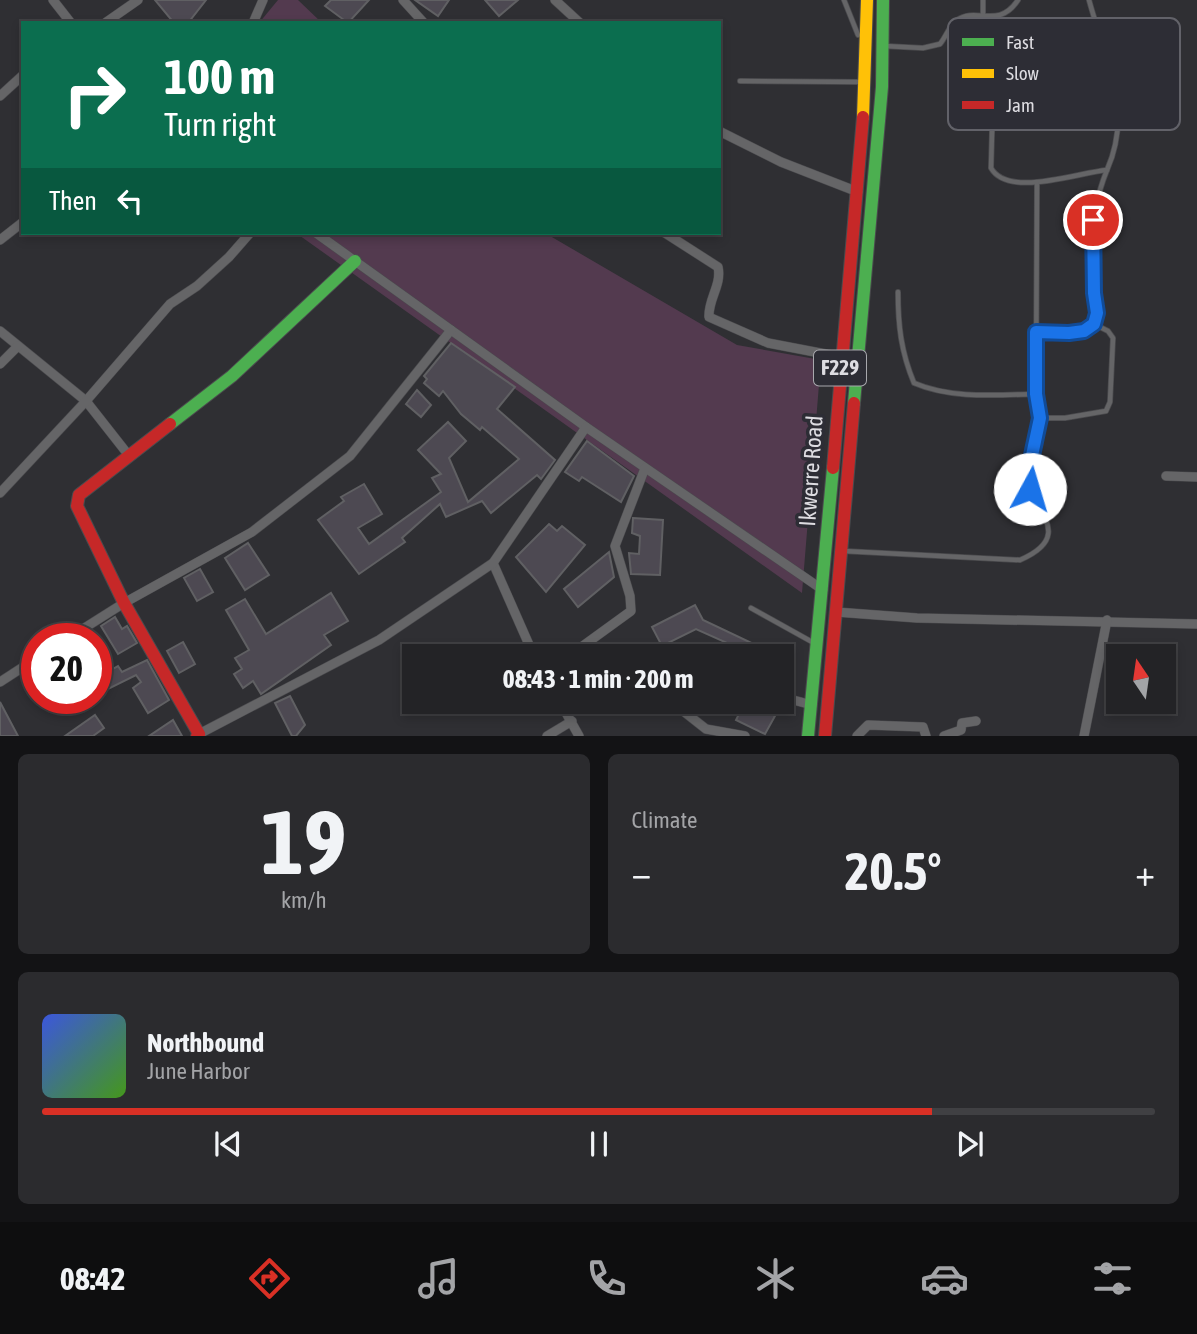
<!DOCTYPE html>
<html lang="en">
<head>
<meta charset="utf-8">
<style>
  :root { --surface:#232326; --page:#2b2b2e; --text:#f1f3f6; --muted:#a3a4a7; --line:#404043; --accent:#d93025 }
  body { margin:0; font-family:"Asap Condensed",sans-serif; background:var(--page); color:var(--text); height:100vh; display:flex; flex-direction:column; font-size:26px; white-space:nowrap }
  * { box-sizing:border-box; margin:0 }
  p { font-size:23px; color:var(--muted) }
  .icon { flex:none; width:38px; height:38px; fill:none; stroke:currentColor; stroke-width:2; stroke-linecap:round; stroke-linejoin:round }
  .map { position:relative; height:736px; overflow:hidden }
  .details { display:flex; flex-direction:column; gap:18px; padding:18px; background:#131315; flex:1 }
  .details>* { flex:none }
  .top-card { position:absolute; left:21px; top:21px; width:700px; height:214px; border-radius:0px; box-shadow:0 4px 10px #0003,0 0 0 2px var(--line); background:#0b6e4f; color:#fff; overflow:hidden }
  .needle { width:46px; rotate:347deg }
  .tools { position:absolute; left:1106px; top:644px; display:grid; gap:14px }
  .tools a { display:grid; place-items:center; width:70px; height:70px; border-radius:0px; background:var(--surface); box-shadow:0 4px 10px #0003,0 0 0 2px var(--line); font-size:35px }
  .speed { position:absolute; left:21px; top:623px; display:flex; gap:14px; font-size:35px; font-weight:700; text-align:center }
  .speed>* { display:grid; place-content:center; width:91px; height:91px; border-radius:50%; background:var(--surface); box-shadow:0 4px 10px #0003,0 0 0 2px var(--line); line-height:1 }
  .speed .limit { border:10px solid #d22; background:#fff; color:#111 }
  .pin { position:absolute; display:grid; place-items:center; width:60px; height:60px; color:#fff; margin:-30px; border:4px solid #fff; border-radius:50%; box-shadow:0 2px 7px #0007 }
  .me { position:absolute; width:77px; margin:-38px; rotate:6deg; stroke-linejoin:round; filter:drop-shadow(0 0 5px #0008) }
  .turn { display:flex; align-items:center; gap:24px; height:147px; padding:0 28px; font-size:32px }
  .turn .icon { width:91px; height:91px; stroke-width:2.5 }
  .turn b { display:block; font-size:49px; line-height:60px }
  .then { display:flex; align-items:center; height:66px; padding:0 28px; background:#0003; gap:14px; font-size:26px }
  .big { font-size:52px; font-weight:700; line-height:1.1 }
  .details .card { flex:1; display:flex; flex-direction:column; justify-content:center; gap:10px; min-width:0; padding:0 24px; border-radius:10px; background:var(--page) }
  .details .dial { align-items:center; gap:0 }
  .dial b { font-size:91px; line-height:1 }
  .song { display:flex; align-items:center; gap:21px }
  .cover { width:84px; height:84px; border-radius:10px; background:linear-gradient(135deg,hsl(230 70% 55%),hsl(100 70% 35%)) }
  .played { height:7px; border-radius:4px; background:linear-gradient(90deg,var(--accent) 80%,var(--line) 80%) }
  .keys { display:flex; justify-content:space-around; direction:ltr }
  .heat { display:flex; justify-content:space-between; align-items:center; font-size:38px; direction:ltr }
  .details .tiles { flex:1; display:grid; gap:18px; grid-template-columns:1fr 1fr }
  .card:last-child { grid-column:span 2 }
  .trip { position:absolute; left:402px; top:644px; width:392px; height:70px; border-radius:0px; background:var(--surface); box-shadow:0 4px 10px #0003,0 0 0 2px var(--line); font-weight:700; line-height:70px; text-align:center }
  .tab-bar { display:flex; height:112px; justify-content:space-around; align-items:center; background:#0e0e0f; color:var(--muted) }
  .tab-bar .icon { width:49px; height:49px }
  .tab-bar .selected { color:var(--accent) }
  .tab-bar b { font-size:32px; color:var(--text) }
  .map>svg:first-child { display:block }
  .green { fill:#533a4f }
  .building { fill:#4d4952; stroke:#606063; stroke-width:2 }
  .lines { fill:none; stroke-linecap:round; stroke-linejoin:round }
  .lane-casing { stroke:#4b4b4e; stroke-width:6 }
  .street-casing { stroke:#4b4b4e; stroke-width:10 }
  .fast-casing { stroke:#4b4b4e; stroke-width:14 }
  .slow-casing { stroke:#4b4b4e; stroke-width:14 }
  .jam-casing { stroke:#4b4b4e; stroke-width:14 }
  .lane { stroke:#656567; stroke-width:4.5 }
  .street { stroke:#656567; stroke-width:9 }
  .fast { stroke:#4caf50; stroke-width:12 }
  .slow { stroke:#ffc107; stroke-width:12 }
  .jam { stroke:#c62828; stroke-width:12 }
  .route-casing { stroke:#114b97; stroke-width:18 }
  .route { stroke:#1a73e8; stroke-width:12 }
  .labels { text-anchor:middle; stroke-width:7; stroke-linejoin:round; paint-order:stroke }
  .shield { fill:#2d2d35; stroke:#a8a8ad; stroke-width:2 }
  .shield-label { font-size:21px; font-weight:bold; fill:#dddce1 }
  .street-label { font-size:23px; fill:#dddce1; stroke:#2d2d35 }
  .key { fill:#2d2d35; stroke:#626269; stroke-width:2 }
  .key-label { font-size:19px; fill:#dddce1 }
</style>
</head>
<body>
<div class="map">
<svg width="1197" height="736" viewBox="0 0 1197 736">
  <rect width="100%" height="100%" fill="#2f2f33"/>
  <g class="green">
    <path d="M278,0H298L322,23H259Z"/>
    <path d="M296,233H545L737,345L821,360L802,593Z"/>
  </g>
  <g class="building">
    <path d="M155,0H206L188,23H174Z"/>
    <path d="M331,0H369L348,23L325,6Z"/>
    <path d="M415,0H449L438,16Z"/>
    <path d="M485,0H518L499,16Z"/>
    <path d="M451,343L515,387L497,409L555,460L541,479L537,475L491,513L482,501L446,517L440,504L402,538L405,542L359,574L318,520L344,501L341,497L364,484L382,514L358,528L369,544L441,492L432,478L441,474L418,450L448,422L466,441L449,458L468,502L519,459L482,427L480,430L461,414L443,391L439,396L424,383L427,379L424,376Z"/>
    <path d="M417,390L431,405L421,417L406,404Z"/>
    <path d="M587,441L634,476L621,502L582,477L579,481L565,472Z"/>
    <path d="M633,518L663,520L660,575L631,574L629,553L639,554L640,536L632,533Z"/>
    <path d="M549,524L557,531L562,526L585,545L546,592L516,557Z"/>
    <path d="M248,543L269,575L245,590L225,558Z"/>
    <path d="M609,552L614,577L578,607L564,589Z"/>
    <path d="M200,569L213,592L197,601L184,578Z"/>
    <path d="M331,593L348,621L324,635L331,645L261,694L253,681L243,688L234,674L242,669L235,658L249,650L226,610L245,599L266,634Z"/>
    <path d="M695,605L703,620L760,647L756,656L696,629L662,646L652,627Z"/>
    <path d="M115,617L122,629L127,626L137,643L118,654L101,626Z"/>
    <path d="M183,642L195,664L179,673L167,651Z"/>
    <path d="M147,660L169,700L148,713L133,688L141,682L136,675L96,695V678L118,666L122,672Z"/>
    <path d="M290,696L305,725L296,736H292L275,703Z"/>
    <path d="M0,702L18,736H0Z"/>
    <path d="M745,702L775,716L765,734L736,720Z"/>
    <path d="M95,715L104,728L93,736H65Z"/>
    <path d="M173,720L182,736H149Z"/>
  </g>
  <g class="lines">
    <defs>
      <g id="lane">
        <path d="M844,0L858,35"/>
        <path d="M983,0V18"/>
        <path d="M997,18L987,42L993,97L991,168C1008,198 1076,173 1107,170C1134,109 1105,60 1089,0"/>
        <path d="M884,46L923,48L940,44C946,37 949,26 957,20C977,6 998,30 1018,0"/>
        <path d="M740,81L865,82"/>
        <path d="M993,97L1046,90L1107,66"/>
        <path d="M898,292C898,325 901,352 914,383C951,399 996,395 1036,394"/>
        <path d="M1036,332C1052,333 1082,339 1093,324C1100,315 1095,303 1094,293C1089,252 1091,209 1107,170"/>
        <path d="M1040,418H1065L1106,411L1110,402L1113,338L1108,331L1094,324"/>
        <path d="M843,551L1020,560C1080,534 1026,506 1028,475C1028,466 1033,457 1035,448C1039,429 1039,413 1036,394L1037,184"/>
        <path d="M751,608L814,643"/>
      </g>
      <g id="street">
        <path d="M53,0L71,23"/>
        <path d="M403,0L424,23"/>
        <path d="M555,0L580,23"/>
        <path d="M105,23L138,0"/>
        <path d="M253,23L263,0"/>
        <path d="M0,96L23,75"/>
        <path d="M719,131L781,162L858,192"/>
        <path d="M316,233L586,427L823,590"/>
        <path d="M665,233L718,267C722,285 708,299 709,317L768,343L841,357"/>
        <path d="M0,240L23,222"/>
        <path d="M0,331L86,401L130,457"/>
        <path d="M0,364L18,346"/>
        <path d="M1166,476L1197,477"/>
        <path d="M0,493L86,401L170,304L197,286L229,257L250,233"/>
        <path d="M493,563L534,656"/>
        <path d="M836,612L917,618L1197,624"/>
        <path d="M67,639L124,603L252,532L350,456L451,330"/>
        <path d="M569,656L631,611L630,596L615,546L645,468"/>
        <path d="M0,682L37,658"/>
        <path d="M782,697L812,705"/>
        <path d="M560,702L579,736"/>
        <path d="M673,703L706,729L745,736"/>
        <path d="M199,734L379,640L493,563L586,427"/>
        <path d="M547,736L572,721"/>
        <path d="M857,736L868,725L923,727L926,736"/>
        <path d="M944,736L961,730L962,723L976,721"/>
        <path d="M1084,736L1107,620"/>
      </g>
      <g id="fast">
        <path d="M854,403L882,87L883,0"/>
        <path d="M170,424L232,376L355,261"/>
        <path d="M808,736L833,468"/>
      </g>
      <path id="slow" d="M863,117L867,0"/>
      <g id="jam">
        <path d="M170,424L79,495L77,506L124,603L199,734L197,736"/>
        <path d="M833,468L863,117"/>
        <path d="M825,736L854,403"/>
      </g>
    </defs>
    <use href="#lane" class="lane-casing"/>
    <use href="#street" class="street-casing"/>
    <use href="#fast" class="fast-casing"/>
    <use href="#slow" class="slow-casing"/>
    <use href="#jam" class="jam-casing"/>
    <use href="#lane" class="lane"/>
    <use href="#street" class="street"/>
    <use href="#fast" class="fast"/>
    <use href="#slow" class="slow"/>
    <use href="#jam" class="jam"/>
  </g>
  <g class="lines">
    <defs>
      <path id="route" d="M1030,489L1028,474L1040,418L1036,394V332L1069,333L1084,331L1094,324L1097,313L1094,293L1093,220"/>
    </defs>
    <use href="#route" class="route-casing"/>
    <use href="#route" class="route"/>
  </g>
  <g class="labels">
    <rect class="shield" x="814" y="350.5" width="52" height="35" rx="5"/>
    <g class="shield-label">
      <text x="840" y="375">F229</text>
    </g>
    <g class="street-label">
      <text transform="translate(811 471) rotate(-86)" y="8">Ikwerre Road</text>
    </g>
  </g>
  <rect x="948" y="18" width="232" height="112" rx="10" class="key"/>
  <rect x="962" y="38" width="32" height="8" fill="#4caf50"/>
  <rect x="962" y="69" width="32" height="9" fill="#ffc107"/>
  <rect x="962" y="101" width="32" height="8" fill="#c62828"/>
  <g class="key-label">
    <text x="1006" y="49">Fast</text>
    <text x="1006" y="80">Slow</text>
    <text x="1006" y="112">Jam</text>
  </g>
</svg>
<div class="tools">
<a><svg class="needle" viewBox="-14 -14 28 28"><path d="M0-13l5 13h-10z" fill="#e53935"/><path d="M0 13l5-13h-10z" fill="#a3a4a7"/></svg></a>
</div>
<div class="speed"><div class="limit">20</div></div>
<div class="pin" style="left:1093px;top:220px;background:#d93025"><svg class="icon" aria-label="arrive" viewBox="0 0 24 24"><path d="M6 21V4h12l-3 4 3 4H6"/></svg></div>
<svg class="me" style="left:1030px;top:489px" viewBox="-20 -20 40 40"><circle r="19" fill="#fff"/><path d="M0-13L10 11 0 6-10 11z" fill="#1a73e8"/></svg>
<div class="trip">08:43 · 1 min · 200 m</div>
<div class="top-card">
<div class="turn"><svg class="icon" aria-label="right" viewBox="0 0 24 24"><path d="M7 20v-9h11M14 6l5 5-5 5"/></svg><div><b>100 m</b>Turn right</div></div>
<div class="then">Then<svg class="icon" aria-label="left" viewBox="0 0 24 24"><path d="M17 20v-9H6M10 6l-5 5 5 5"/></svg></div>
</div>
</div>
<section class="details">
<div class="tiles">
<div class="card dial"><b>19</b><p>km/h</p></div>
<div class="card"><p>Climate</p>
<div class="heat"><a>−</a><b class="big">20.5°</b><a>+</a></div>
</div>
<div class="card">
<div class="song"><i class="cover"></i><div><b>Northbound</b><p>June Harbor</p></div></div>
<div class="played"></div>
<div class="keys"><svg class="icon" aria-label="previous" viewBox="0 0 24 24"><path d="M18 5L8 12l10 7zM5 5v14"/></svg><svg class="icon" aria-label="pause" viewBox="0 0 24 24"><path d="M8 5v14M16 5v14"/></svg><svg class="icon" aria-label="next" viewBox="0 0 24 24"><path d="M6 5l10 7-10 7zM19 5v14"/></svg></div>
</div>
</div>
</section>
<nav class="tab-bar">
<b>08:42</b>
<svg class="icon selected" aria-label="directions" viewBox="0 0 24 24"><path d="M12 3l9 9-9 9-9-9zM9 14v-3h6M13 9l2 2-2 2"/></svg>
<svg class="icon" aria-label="music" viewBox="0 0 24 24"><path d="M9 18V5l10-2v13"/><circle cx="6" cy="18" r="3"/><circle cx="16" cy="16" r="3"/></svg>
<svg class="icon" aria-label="phone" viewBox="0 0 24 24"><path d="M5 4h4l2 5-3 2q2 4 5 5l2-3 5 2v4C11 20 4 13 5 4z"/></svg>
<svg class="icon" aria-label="climate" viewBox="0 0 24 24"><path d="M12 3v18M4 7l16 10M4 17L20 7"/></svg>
<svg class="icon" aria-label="car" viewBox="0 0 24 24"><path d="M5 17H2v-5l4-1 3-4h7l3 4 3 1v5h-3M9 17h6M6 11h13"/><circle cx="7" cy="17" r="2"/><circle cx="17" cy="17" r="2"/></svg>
<svg class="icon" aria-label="filters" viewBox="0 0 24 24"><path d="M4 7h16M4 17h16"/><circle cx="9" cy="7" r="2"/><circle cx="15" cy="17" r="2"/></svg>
</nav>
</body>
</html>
